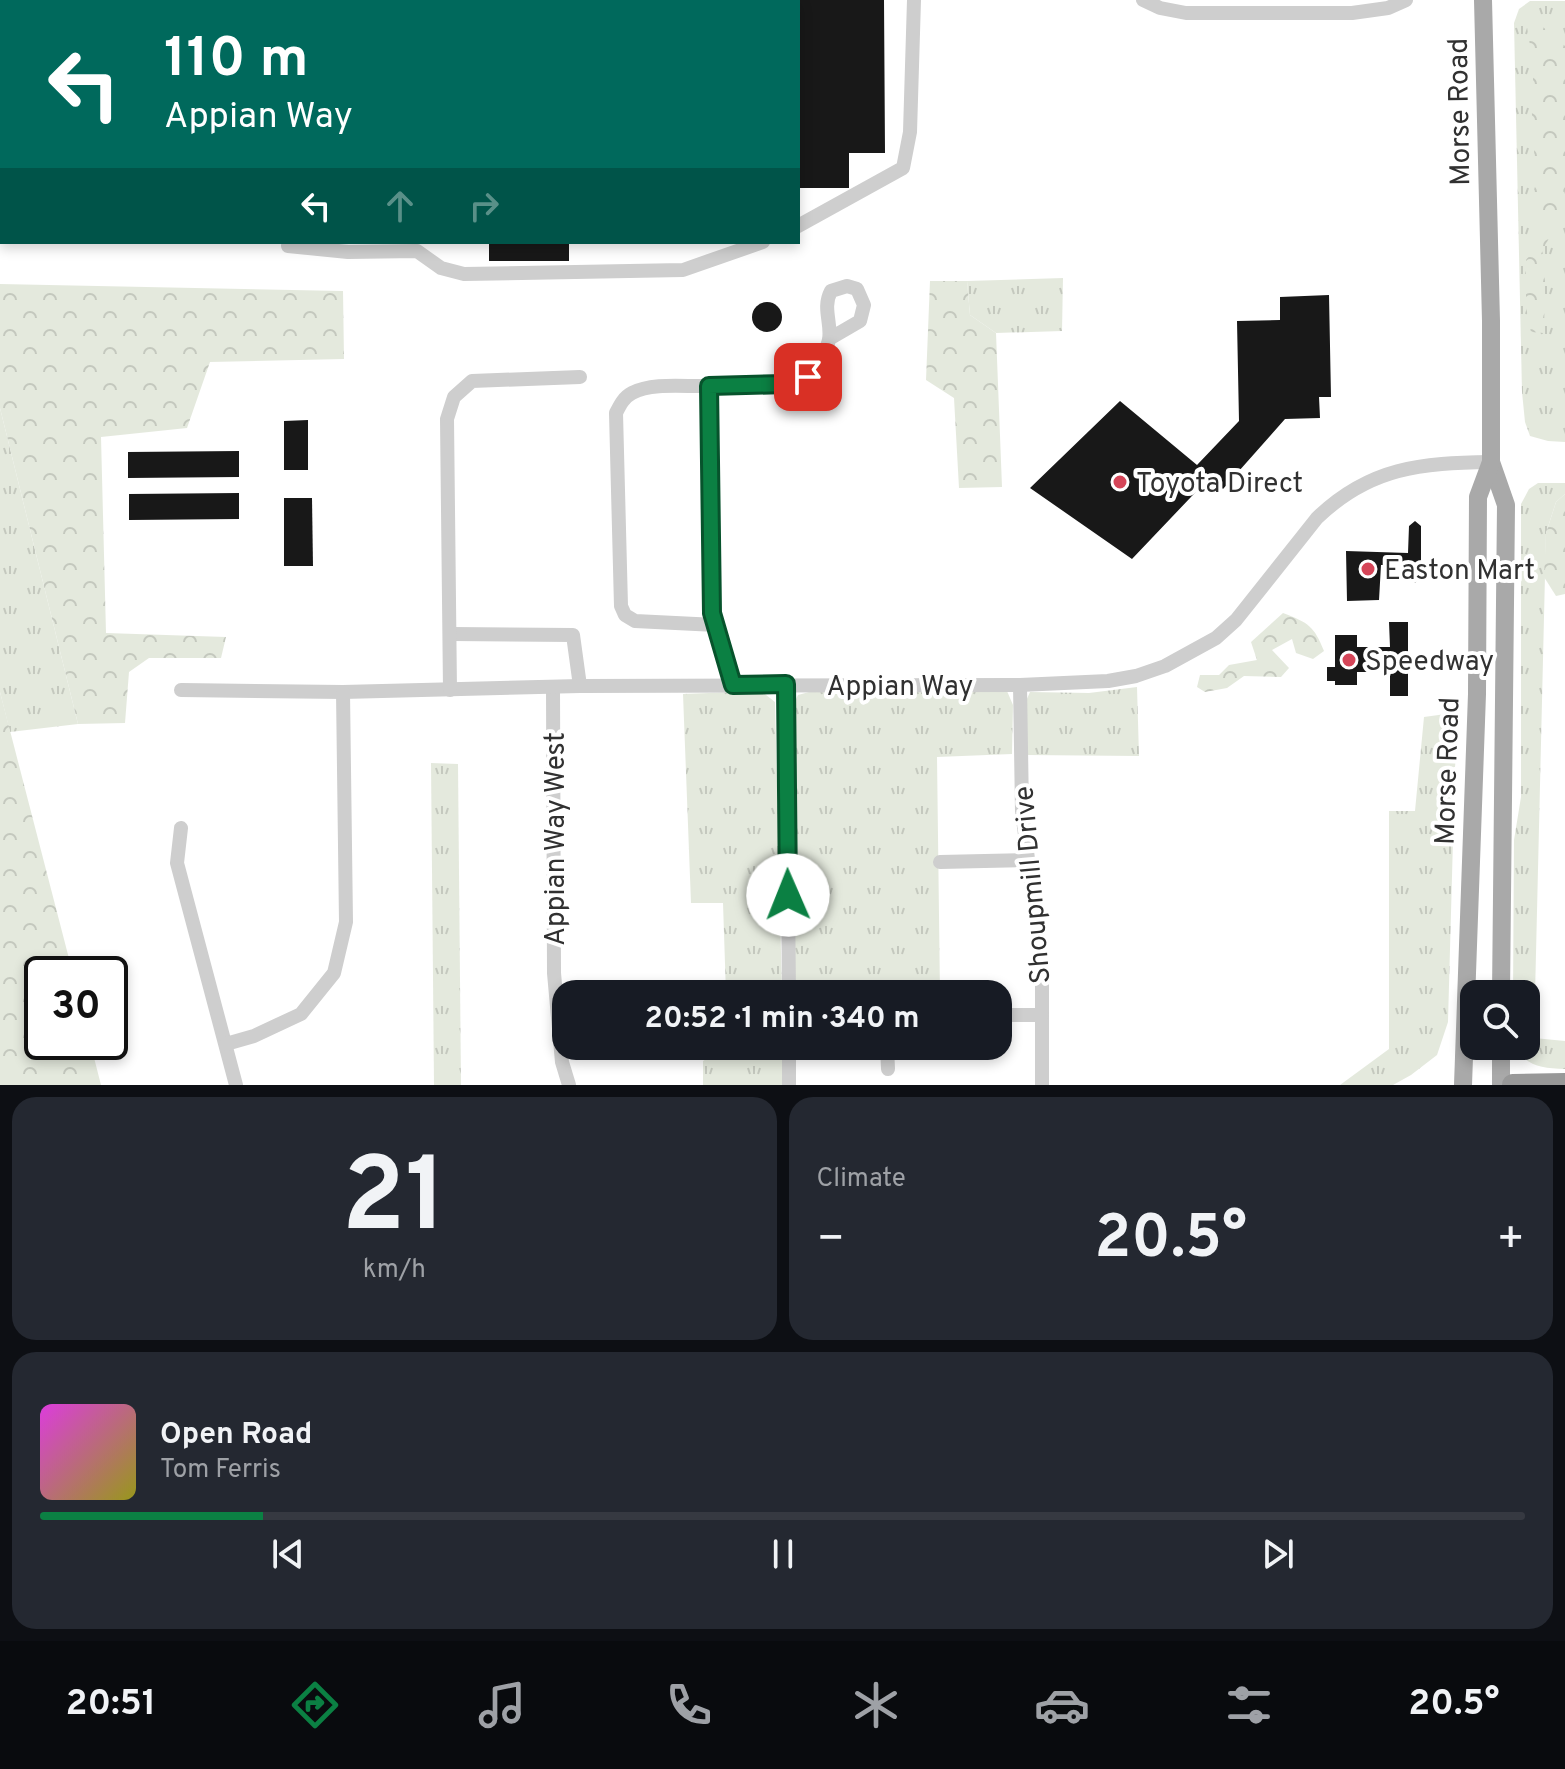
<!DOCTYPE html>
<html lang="en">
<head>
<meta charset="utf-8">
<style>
  :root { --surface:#171b24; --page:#242831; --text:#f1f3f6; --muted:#9ea1a6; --line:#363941; --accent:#0b8043 }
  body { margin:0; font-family:Overpass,sans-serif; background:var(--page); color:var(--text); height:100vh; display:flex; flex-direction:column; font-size:30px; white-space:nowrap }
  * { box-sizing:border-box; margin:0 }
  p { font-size:26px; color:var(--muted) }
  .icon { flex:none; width:44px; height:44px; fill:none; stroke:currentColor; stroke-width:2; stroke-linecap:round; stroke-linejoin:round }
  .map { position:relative; height:1085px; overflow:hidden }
  .drawer { display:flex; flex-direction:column; gap:12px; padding:12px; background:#0d0f14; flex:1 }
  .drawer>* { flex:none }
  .top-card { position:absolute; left:0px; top:0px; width:800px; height:244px; box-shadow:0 4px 12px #0003; background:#00695c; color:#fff; overflow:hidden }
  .fabs { position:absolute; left:1460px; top:980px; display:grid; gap:16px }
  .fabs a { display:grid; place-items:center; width:80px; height:80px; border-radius:16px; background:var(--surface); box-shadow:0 4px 12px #0003; font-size:40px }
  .speed { position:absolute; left:24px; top:956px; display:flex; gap:16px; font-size:40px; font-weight:700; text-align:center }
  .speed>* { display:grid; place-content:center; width:104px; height:104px; border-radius:50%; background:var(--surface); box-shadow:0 4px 12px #0003; line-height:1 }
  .speed .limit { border:4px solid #111; border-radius:12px; background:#fff; color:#111 }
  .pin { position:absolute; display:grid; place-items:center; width:68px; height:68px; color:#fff; margin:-34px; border-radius:16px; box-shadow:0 4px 12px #0006 }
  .me { position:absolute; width:88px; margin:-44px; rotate:359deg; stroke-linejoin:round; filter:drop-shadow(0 0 6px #0008) }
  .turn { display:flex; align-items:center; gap:28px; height:168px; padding:0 32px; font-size:36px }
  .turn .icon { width:104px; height:104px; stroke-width:2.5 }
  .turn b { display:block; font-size:56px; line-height:68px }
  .lanes { display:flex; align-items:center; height:76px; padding:0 32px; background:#0003; justify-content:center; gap:40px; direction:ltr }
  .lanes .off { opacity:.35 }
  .big { font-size:60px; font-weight:700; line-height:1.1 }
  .drawer .card { flex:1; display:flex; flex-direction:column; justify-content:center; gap:12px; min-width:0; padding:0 28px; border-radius:24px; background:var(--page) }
  .drawer .dial { align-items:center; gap:0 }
  .dial b { font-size:104px; line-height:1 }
  .song { display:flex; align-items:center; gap:24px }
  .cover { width:96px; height:96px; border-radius:12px; background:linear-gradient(135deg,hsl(300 70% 55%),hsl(60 70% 35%)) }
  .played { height:8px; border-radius:4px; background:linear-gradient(90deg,var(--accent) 15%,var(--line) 15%) }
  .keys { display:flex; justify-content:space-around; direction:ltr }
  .heat { display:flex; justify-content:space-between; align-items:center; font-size:44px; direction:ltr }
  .drawer .tiles { flex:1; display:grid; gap:12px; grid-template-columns:1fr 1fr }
  .card:last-child { grid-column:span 2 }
  .trip { position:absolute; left:552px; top:980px; width:460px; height:80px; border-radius:24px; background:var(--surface); box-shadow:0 4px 12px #0003; font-weight:700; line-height:80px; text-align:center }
  .tab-bar { display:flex; height:128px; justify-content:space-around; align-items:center; background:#090b0e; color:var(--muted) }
  .tab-bar .icon { width:56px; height:56px }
  .tab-bar .on { color:var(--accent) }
  .tab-bar b { font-size:36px; color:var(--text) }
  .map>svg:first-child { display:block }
  .grass { fill:url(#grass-tufts) }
  .forest { fill:url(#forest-crowns) }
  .water { fill:url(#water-rules) }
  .building { fill:#181818 }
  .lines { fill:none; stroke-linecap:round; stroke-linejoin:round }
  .minor { stroke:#cecece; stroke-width:14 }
  .major { stroke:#a9a9a9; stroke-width:18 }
  .highway { stroke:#989898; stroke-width:22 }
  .route-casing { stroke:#07532c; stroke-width:20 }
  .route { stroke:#0b8043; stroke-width:14 }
  .poi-dot { fill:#d54558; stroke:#fff; stroke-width:3 }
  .labels { text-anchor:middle; stroke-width:8; stroke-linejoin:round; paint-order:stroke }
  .street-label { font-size:28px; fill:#313131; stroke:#fff }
  .poi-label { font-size:28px; fill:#313131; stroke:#fff; text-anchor:start }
</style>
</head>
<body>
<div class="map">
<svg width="1565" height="1085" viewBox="0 0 1565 1085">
  <defs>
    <pattern id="grass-tufts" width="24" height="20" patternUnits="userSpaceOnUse" patternTransform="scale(2)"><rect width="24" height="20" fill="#e4e9dd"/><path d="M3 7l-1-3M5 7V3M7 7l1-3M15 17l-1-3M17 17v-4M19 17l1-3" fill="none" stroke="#c4c8be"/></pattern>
    <pattern id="forest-crowns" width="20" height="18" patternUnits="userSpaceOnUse" patternTransform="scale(2)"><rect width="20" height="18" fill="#e4e9dd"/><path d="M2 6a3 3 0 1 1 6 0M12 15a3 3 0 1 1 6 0" fill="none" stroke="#c4c8be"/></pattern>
    <pattern id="water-rules" width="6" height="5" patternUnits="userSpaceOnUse" patternTransform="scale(2)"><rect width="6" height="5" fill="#ccdfe8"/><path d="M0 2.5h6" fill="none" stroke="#b0c0c7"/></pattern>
  </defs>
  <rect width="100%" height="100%" fill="#fff"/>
  <g class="grass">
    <path d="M1530,1H1565V442L1548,441L1530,436L1525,422L1522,392L1514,23L1519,9Z"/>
    <path d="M1063,278L1062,331L996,333L970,315L967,281Z"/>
    <path d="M0,408L78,724L10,732L0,692Z"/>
    <path d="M1538,483H1565V494L1556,502L1546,533L1534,1038L1565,1041V1069C1541,1068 1528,1067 1513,1046H1526V994H1513L1514,840L1521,797V504L1529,489Z"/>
    <path d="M1137,687L1139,756L1027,755L1026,701L1030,692L1089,693Z"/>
    <path d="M761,691L775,702L782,994H726L723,903H691L683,694Z"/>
    <path d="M1007,691L1013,705L1012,754L937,757L940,994H793L794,703L798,695L809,692Z"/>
    <path d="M1460,712L1455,767L1448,1022L1437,1055L1411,1075L1393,1085H1340L1389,1049V811H1415L1424,717Z"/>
    <path d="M431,763L458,764L461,1085H434Z"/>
    <path d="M727,1046H783V1085H703V1061Z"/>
  </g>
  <g class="forest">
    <path d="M1536,21L1565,46V187L1551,234L1541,254L1545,281L1544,333L1531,332L1526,307V260L1539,243L1537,220L1518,221L1527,210L1536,184L1531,98L1534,70L1527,27Z"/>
    <path d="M930,281H967L970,315L996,333L1002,487L959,488L954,398L926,380Z"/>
    <path d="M0,284L343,291L344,359L210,362L187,428L101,437L106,633L226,637L221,658H149L129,672L125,723L78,724L0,408Z"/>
    <path d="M1565,494V594L1556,596L1544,577L1546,533L1556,502Z"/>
    <path d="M1283,613C1309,623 1314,626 1324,651L1313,659L1296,653L1292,639L1272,650L1289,668L1281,677L1244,676L1227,688L1205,692L1197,687L1200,675H1219L1229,665L1257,660L1251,642Z"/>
    <path d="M0,692L73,974H42V1042H90L101,1085H0Z"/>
  </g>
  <path class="water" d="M0,0L139,2H2L0,199Z"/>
  <g class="building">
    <path d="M798,0H884L885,153H849V188H798Z"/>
    <rect x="489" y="242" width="80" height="19"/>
    <path d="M1329,295L1331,397H1319L1320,418L1285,419L1223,489L1210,477L1132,559L1030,488L1120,401L1197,465L1239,421L1237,321L1280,320V297Z"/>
    <circle cx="767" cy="317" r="15"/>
    <path d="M308,420V470H284V421Z"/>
    <path d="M239,451V477L128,478V452Z"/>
    <path d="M239,493V519L129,520V494Z"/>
    <path d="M284,498H312L313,566H284Z"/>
    <path d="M1415,521L1421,526V577L1415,583L1409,579L1408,565H1381L1379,600L1347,601L1346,551L1408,553L1409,526Z"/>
    <path d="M1389,622H1408V696H1390V672H1357V685H1335V681H1327V667H1335V635H1357V647H1390Z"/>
  </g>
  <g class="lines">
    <g class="minor">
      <path d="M1143,0L1160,8L1186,13H1352L1388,8L1406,0"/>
      <path d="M798,226L903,168L910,132L914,0"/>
      <path d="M288,246L348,252L417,251L441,268L464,274L683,270L763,242"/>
      <path d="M709,386C686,387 653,382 632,393C624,397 620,405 616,413L621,606L625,615L635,621L716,625"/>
      <path d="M452,634L573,635L580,686"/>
      <path d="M786,684L789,994"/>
      <path d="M733,685L712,613L709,386C735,386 787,391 808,377C818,371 826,352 829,340C832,323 822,308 831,291L847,286L857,289L864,305L860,321L829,339"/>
      <path d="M1020,685L1022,811L1042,971V1085"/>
      <path d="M553,687L554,973L562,1062L569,1085"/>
      <path d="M181,690L343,692L580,686L1020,685L1108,681L1136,676L1165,666L1216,638L1236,620L1317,518C1370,467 1421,463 1491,462"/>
      <path d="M450,690L447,419L454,397L472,381L580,377"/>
      <path d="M181,828L177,863L236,1085"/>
      <path d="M940,862L1026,860"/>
      <path d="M998,1015H1042"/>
      <path d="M226,1044L254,1036L301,1014L334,973L346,922L343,692"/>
      <path d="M789,1046V1085"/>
      <path d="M887,1046L888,1069"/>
    </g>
    <g class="major">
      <path d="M1491,462L1506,505L1501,994"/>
      <path d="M1463,1085L1477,694L1478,497L1491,462V321L1483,0"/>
      <path d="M1501,1085V1046"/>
    </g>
    <path class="highway" d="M1513,1085L1565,1084"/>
  </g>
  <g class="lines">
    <defs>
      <path id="route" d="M788,895L786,684L733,685L712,613L709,386L786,384L808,377"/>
    </defs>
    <use href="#route" class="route-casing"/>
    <use href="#route" class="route"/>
  </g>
  <g class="poi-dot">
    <circle cx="1120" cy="482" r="8"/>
    <circle cx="1368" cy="569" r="8"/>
    <circle cx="1349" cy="660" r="8"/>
  </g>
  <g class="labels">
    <g class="street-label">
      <text transform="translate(1458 112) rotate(-91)" y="10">Morse Road</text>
      <text x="900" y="695">Appian Way</text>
      <text transform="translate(1446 771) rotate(-88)" y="10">Morse Road</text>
      <text transform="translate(554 839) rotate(-90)" y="10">Appian Way West</text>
      <text transform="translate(1031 885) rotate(-95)" y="10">Shoupmill Drive</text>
    </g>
    <g class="poi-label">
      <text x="1136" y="492">Toyota Direct</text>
      <text x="1384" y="579">Easton Mart</text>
      <text x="1365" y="670">Speedway</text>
    </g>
  </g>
</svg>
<div class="fabs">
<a><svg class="icon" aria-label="search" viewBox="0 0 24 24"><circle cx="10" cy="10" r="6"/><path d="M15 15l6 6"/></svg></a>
</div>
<div class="speed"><div class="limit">30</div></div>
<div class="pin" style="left:808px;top:377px;background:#d93025"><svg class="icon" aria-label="arrive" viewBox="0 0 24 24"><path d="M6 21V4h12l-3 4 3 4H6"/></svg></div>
<svg class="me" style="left:788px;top:895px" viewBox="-20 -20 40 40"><circle r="19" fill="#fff"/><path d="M0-13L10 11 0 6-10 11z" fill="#0b8043"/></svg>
<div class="trip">20:52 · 1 min · 340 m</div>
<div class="top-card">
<div class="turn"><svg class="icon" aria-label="left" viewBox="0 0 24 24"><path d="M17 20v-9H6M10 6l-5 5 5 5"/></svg><div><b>110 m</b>Appian Way</div></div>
<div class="lanes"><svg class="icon" aria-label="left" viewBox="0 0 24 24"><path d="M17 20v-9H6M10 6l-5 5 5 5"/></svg><svg class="icon off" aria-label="ahead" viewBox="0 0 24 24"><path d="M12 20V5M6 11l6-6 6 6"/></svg><svg class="icon off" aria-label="right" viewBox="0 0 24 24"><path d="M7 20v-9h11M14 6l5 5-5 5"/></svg></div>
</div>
</div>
<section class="drawer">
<div class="tiles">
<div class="card dial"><b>21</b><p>km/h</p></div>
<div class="card"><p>Climate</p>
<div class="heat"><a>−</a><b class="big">20.5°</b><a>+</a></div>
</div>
<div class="card">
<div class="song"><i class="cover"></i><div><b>Open Road</b><p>Tom Ferris</p></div></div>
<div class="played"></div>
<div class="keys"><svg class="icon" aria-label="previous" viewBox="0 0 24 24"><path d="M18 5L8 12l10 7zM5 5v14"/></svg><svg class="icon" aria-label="pause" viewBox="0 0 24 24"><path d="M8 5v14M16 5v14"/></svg><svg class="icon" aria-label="next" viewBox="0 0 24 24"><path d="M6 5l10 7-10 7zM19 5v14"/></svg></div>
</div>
</div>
</section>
<nav class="tab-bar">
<b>20:51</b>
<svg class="icon on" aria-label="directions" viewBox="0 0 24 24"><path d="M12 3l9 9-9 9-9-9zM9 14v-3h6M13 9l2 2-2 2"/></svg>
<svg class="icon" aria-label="music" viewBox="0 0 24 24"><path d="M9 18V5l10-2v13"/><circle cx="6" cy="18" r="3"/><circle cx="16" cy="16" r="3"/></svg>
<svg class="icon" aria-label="phone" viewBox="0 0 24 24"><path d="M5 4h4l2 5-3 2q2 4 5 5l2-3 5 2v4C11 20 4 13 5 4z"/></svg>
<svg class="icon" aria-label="climate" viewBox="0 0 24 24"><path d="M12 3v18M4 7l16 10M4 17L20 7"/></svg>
<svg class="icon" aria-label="car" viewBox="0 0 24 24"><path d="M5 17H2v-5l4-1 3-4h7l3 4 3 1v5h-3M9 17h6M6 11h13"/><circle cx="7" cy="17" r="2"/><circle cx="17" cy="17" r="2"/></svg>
<svg class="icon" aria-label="filters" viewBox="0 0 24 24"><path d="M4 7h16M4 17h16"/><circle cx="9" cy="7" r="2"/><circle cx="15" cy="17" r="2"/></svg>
<b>20.5°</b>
</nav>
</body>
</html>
